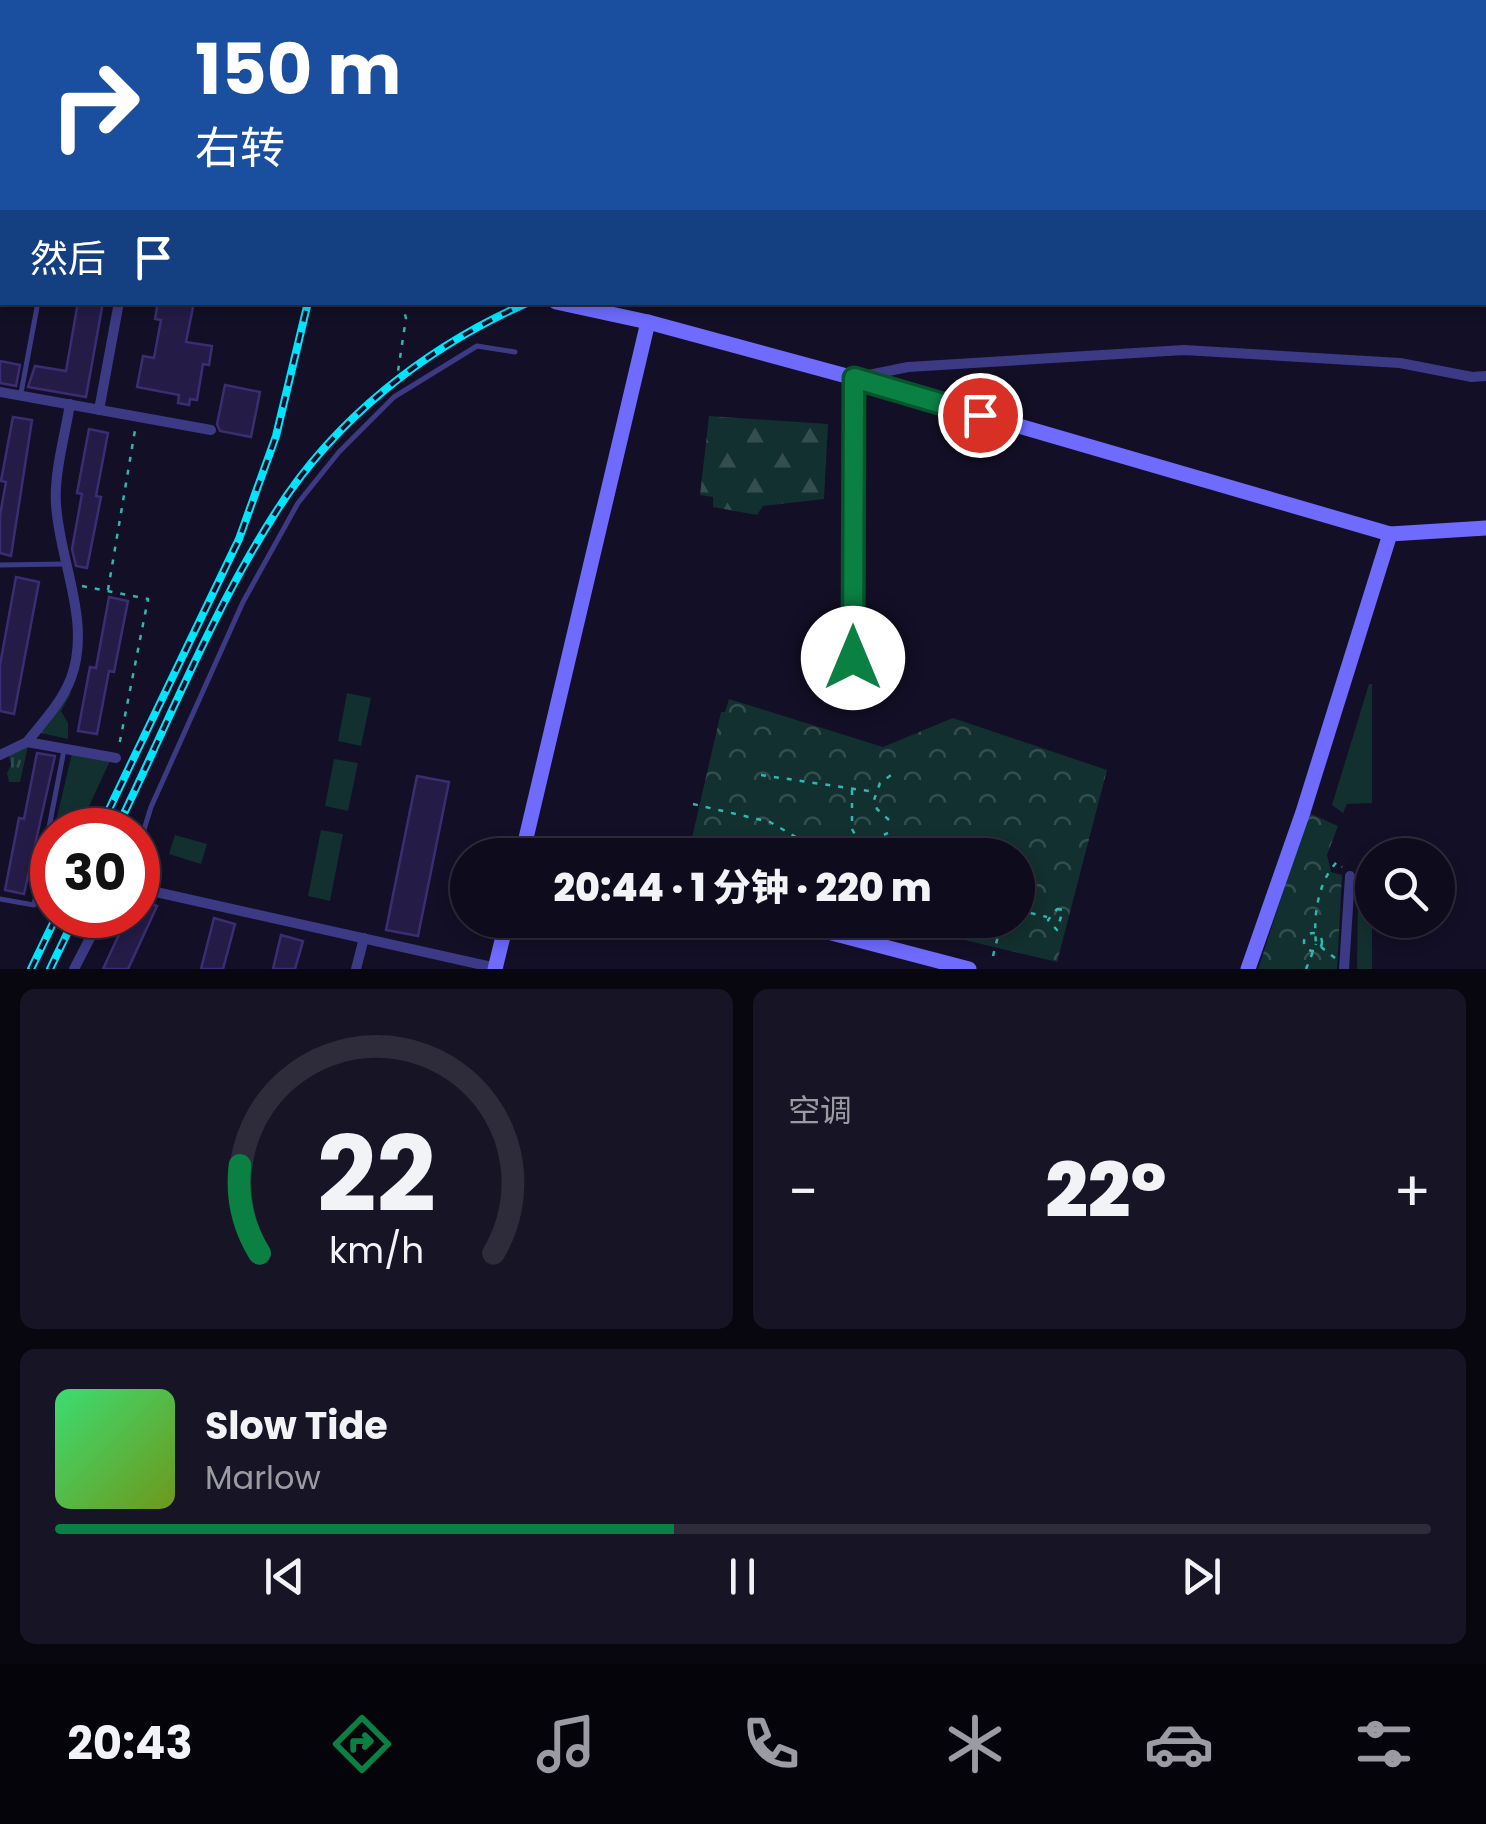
<!DOCTYPE html>
<html lang="zh">
<head>
<meta charset="utf-8">
<style>
  :root { --surface:#0e0b1c; --page:#171425; --text:#f1f3f6; --muted:#9b9ba3; --line:#2e2b3b; --accent:#0b8043 }
  body { margin:0; font-family:Poppins,"Noto Sans SC",sans-serif; background:var(--page); color:var(--text); height:100vh; display:flex; flex-direction:column; font-size:38px; white-space:nowrap }
  * { box-sizing:border-box; margin:0 }
  p { font-size:32px; color:var(--muted) }
  .icon { flex:none; width:55px; height:55px; fill:none; stroke:currentColor; stroke-width:2; stroke-linecap:round; stroke-linejoin:round }
  .map { position:relative; height:969px; overflow:hidden }
  .details { display:flex; flex-direction:column; gap:20px; padding:20px; background:#08060f; flex:1 }
  .details>* { flex:none }
  .banner { position:absolute; left:0px; top:0px; width:1488px; height:305px; box-shadow:0 5px 15px #0003,0 0 0 2px var(--line); background:#1a4fa0; color:#fff; overflow:hidden }
  .controls { position:absolute; left:1355px; top:838px; display:grid; gap:20px }
  .controls a { display:grid; place-items:center; width:100px; height:100px; border-radius:50%; background:var(--surface); box-shadow:0 5px 15px #0003,0 0 0 2px var(--line); font-size:50px }
  .speed { position:absolute; left:30px; top:808px; display:flex; gap:20px; font-size:50px; font-weight:700; text-align:center }
  .speed>* { display:grid; place-content:center; width:130px; height:130px; border-radius:50%; background:var(--surface); box-shadow:0 5px 15px #0003,0 0 0 2px var(--line); line-height:1 }
  .speed .limit { border:15px solid #d22; background:#fff; color:#111 }
  .pin { position:absolute; display:grid; place-items:center; width:85px; height:85px; color:#fff; margin:-42px; border:5px solid #fff; border-radius:50%; box-shadow:0 2px 10px #0007 }
  .me { position:absolute; width:110px; margin:-55px; rotate:0deg; stroke-linejoin:round; filter:drop-shadow(0 0 8px #0008) }
  .turn { display:flex; align-items:center; gap:35px; height:210px; padding:0 30px; font-size:45px }
  .turn .icon { width:130px; height:130px; stroke-width:2.5 }
  .turn b { display:block; font-size:70px; line-height:85px }
  .then { display:flex; align-items:center; height:95px; padding:0 30px; background:#0003; gap:20px; font-size:38px }
  .big { font-size:75px; font-weight:800; line-height:1.1 }
  .details .card { flex:1; display:flex; flex-direction:column; justify-content:center; gap:15px; min-width:0; padding:0 35px; border-radius:15px; background:var(--page) }
  .details .dial { align-items:center; gap:0 }
  .dial svg { height:260px; overflow:visible; fill:none; stroke:var(--line); stroke-width:7; stroke-linecap:round; text-anchor:middle }
  .dial text { fill:var(--text); stroke:none }
  .song { display:flex; align-items:center; gap:30px }
  .cover { width:120px; height:120px; border-radius:15px; background:linear-gradient(135deg,hsl(140 70% 55%),hsl(80 70% 35%)) }
  .played { height:10px; border-radius:5px; background:linear-gradient(90deg,var(--accent) 45%,var(--line) 45%) }
  .keys { display:flex; justify-content:space-around; direction:ltr }
  .heat { display:flex; justify-content:space-between; align-items:center; font-size:55px; direction:ltr }
  .details .tiles { flex:1; display:grid; gap:20px; grid-template-columns:1fr 1fr }
  .card:last-child { grid-column:span 2 }
  .trip { position:absolute; left:450px; top:838px; width:585px; height:100px; border-radius:50px; background:var(--surface); box-shadow:0 5px 15px #0003,0 0 0 2px var(--line); font-weight:800; line-height:100px; text-align:center }
  .tabs { display:flex; height:160px; justify-content:space-around; align-items:center; background:#06040b; color:var(--muted) }
  .tabs .icon { width:70px; height:70px }
  .tabs .selected { color:var(--accent) }
  .tabs b { font-size:45px; color:var(--text) }
  .map>svg:first-child { display:block }
  .grass { fill:url(#grass-tufts) }
  .forest { fill:url(#forest-firs) }
  .park { fill:url(#park-crowns) }
  .garden { fill:#12302f }
  .building { fill:#241b47; stroke:#3b2d73; stroke-width:2.5 }
  .lines { fill:none; stroke-linecap:round; stroke-linejoin:round }
  .path { stroke:#2fb8b0; stroke-width:2.5; stroke-dasharray:5 8; stroke-linecap:butt }
  .lane { stroke:#3d3a85; stroke-width:5 }
  .street { stroke:#3d3a85; stroke-width:10 }
  .secondary { stroke:#6f6bff; stroke-width:15 }
  .rail-casing { stroke:#00e5ff; stroke-width:8 }
  .rail { stroke:#130f26; stroke-width:4; stroke-dasharray:11; stroke-linecap:butt }
  .route-casing { stroke:#07532c; stroke-width:25 }
  .route { stroke:#0b8043; stroke-width:18 }
</style>
</head>
<body>
<div class="map">
<svg width="1486" height="969" viewBox="0 0 1486 969">
  <defs>
    <pattern id="grass-tufts" width="24" height="20" patternUnits="userSpaceOnUse" patternTransform="scale(2.5)"><rect width="24" height="20" fill="#12302f"/><path d="M3 7l-1-3M5 7V3M7 7l1-3M15 17l-1-3M17 17v-4M19 17l1-3" fill="none" stroke="#344d4e"/></pattern>
    <pattern id="forest-firs" width="22" height="20" patternUnits="userSpaceOnUse" patternTransform="scale(2.5)"><rect width="22" height="20" fill="#12302f"/><path d="M5 1l3.5 6h-7zM16 11l3.5 6h-7z" fill="#344d4e"/></pattern>
    <pattern id="park-crowns" width="20" height="18" patternUnits="userSpaceOnUse" patternTransform="scale(2.5)"><rect width="20" height="18" fill="#12302f"/><path d="M2 6a3 3 0 1 1 6 0M12 15a3 3 0 1 1 6 0" fill="none" stroke="#344d4e"/></pattern>
  </defs>
  <rect width="100%" height="100%" fill="#130f26"/>
  <g class="grass">
    <path d="M72,683L70,695L61,711L68,723V739L37,732Z"/>
    <path d="M28,746L20,782H9L7,773L11,765L8,753Z"/>
  </g>
  <path class="forest" d="M709,416L828,424L824,499L763,506L757,515L713,507V497L700,495Z"/>
  <g class="park">
    <path d="M729,699L883,747L953,718L1107,770L1057,962L880,920H1018V855H688L721,712H725Z"/>
    <path d="M1309,813L1338,826L1327,855L1331,872L1342,875L1337,969H1258Z"/>
  </g>
  <g class="garden">
    <path d="M1369,684H1372V803L1347,804L1343,813L1332,805Z"/>
    <path d="M347,693L371,698L361,746L338,741Z"/>
    <path d="M72,753L110,761L78,830H54Z"/>
    <path d="M334,759L358,763L348,811L325,806Z"/>
    <path d="M321,830L343,834L330,901L308,896Z"/>
    <path d="M175,835L207,844L201,864L169,854Z"/>
    <path d="M1358,897L1372,911V969H1357Z"/>
  </g>
  <g class="building">
    <path d="M78,302H103L86,397L28,387L35,366L66,371Z"/>
    <path d="M158,302H194L186,342L212,346L209,365L203,364L197,400L190,399L189,405L178,403L179,395L137,387L143,356L154,358L161,320L155,319Z"/>
    <path d="M0,361L20,365L16,386L0,383Z"/>
    <path d="M225,385L260,392L251,437L220,431L217,424Z"/>
    <path d="M13,417L32,420L11,556L0,553V515L6,482L1,481Z"/>
    <path d="M89,429L108,433L96,496L101,497L87,568L76,566L72,549L82,494L77,493Z"/>
    <path d="M16,577L39,582L14,714L0,711V665Z"/>
    <path d="M109,597L128,601L114,672L109,671L97,734L78,731L90,667L96,668Z"/>
    <path d="M37,753L55,756L24,894L5,890L19,818L24,819Z"/>
    <path d="M417,776L449,782L418,936L386,930Z"/>
    <path d="M138,897L157,906L128,969H103L128,915H138Z"/>
    <path d="M214,918L235,924L223,969H201Z"/>
    <path d="M281,935L303,941L295,969H273Z"/>
  </g>
  <g class="lines">
    <g class="path">
      <path d="M401,302L406,318L397,378L401,380"/>
      <path d="M82,586L148,599L119,746"/>
      <path d="M108,590L135,430"/>
      <path d="M761,775L875,792"/>
      <path d="M852,790V829L866,855"/>
      <path d="M693,804L770,822L827,855"/>
      <path d="M889,820L877,809L874,800L880,783L894,773"/>
      <path d="M680,850L691,855"/>
      <path d="M715,855L743,847L765,855"/>
      <path d="M836,855L888,833"/>
      <path d="M1018,862L1019,857"/>
      <path d="M1361,887L1368,895"/>
      <path d="M1057,909L1063,910L1057,930L1048,920Z"/>
      <path d="M1018,910L1047,917"/>
      <path d="M860,924L861,920"/>
      <circle cx="1313" cy="942" r="9"/>
      <path d="M993,956L1002,920"/>
      <path d="M1335,958L1316,943C1313,917 1318,881 1337,862L1342,867"/>
      <path d="M1306,969L1316,944"/>
    </g>
    <g class="lane">
      <path d="M625,0L626,2"/>
      <path d="M21,393L38,302"/>
      <path d="M0,565L64,564"/>
      <path d="M138,849L151,807L243,602L298,503L339,452L394,397L477,346L515,352"/>
      <path d="M0,899L34,905L64,750"/>
    </g>
    <g class="street">
      <path d="M287,2V0"/>
      <path d="M1485,71H1486"/>
      <path d="M0,77H2"/>
      <path d="M0,392L211,430"/>
      <path d="M70,404C65,436 54,472 56,504C59,560 92,622 71,678C62,702 43,722 27,742L116,758"/>
      <path d="M99,410L119,302"/>
      <path d="M853,658L854,378L908,367L1184,350L1400,363L1472,377L1486,376"/>
      <path d="M0,755L27,742"/>
      <path d="M138,888L496,968"/>
      <path d="M74,969L102,915"/>
      <path d="M356,969L364,938"/>
      <path d="M1344,969L1350,876"/>
    </g>
    <g class="secondary">
      <path d="M775,0V2"/>
      <path d="M213,2V0"/>
      <path d="M0,189L2,190"/>
      <path d="M0,210H2"/>
      <path d="M556,302L648,322L854,378L1390,534L1486,528"/>
      <path d="M522,855L648,322"/>
      <path d="M782,920L969,969"/>
      <path d="M495,969L507,920"/>
      <path d="M1248,969L1303,812L1390,534"/>
    </g>
    <defs>
      <g id="rail">
        <path d="M519,0L521,2"/>
        <path d="M375,2L376,0"/>
        <path d="M1485,187H1486"/>
        <path d="M99,830L239,539L276,436L308,302"/>
        <path d="M116,830C167,726 212,612 274,515C334,419 426,347 529,302"/>
        <path d="M31,969L57,915"/>
        <path d="M50,969L76,915"/>
      </g>
    </defs>
    <use href="#rail" class="rail-casing"/>
    <use href="#rail" class="rail"/>
  </g>
  <g class="lines">
    <defs>
      <path id="route" d="M853,658L854,378L980,415"/>
    </defs>
    <use href="#route" class="route-casing"/>
    <use href="#route" class="route"/>
  </g>
</svg>
<div class="controls">
<a><svg class="icon" aria-label="search" viewBox="0 0 24 24"><circle cx="10" cy="10" r="6"/><path d="M15 15l6 6"/></svg></a>
</div>
<div class="speed"><div class="limit">30</div></div>
<div class="pin" style="left:980px;top:415px;background:#d93025"><svg class="icon" aria-label="arrive" viewBox="0 0 24 24"><path d="M6 21V4h12l-3 4 3 4H6"/></svg></div>
<svg class="me" style="left:853px;top:658px" viewBox="-20 -20 40 40"><circle r="19" fill="#fff"/><path d="M0-13L10 11 0 6-10 11z" fill="#0b8043"/></svg>
<div class="trip">20:44 · 1 分钟 · 220 m</div>
<div class="banner">
<div class="turn"><svg class="icon" aria-label="right" viewBox="0 0 24 24"><path d="M7 20v-9h11M14 6l5 5-5 5"/></svg><div><b>150 m</b>右转</div></div>
<div class="then">然后<svg class="icon" aria-label="arrive" viewBox="0 0 24 24"><path d="M6 21V4h12l-3 4 3 4H6"/></svg></div>
</div>
</div>
<section class="details">
<div class="tiles">
<div class="card dial"><svg viewBox="0 0 100 80">
<path d="M14 69A42 42 0 1 1 86 69"/>
<path d="M14 69A42 42 0 0 1 8 42" stroke="#0b8043"/>
<text x="50" y="56" font-size="32" font-weight="700">22</text>
<text x="50" y="72" font-size="11">km/h</text>
</svg></div>
<div class="card"><p>空调</p>
<div class="heat"><a>−</a><b class="big">22°</b><a>+</a></div>
</div>
<div class="card">
<div class="song"><i class="cover"></i><div><b>Slow Tide</b><p>Marlow</p></div></div>
<div class="played"></div>
<div class="keys"><svg class="icon" aria-label="previous" viewBox="0 0 24 24"><path d="M18 5L8 12l10 7zM5 5v14"/></svg><svg class="icon" aria-label="pause" viewBox="0 0 24 24"><path d="M8 5v14M16 5v14"/></svg><svg class="icon" aria-label="next" viewBox="0 0 24 24"><path d="M6 5l10 7-10 7zM19 5v14"/></svg></div>
</div>
</div>
</section>
<nav class="tabs">
<b>20:43</b>
<svg class="icon selected" aria-label="directions" viewBox="0 0 24 24"><path d="M12 3l9 9-9 9-9-9zM9 14v-3h6M13 9l2 2-2 2"/></svg>
<svg class="icon" aria-label="music" viewBox="0 0 24 24"><path d="M9 18V5l10-2v13"/><circle cx="6" cy="18" r="3"/><circle cx="16" cy="16" r="3"/></svg>
<svg class="icon" aria-label="phone" viewBox="0 0 24 24"><path d="M5 4h4l2 5-3 2q2 4 5 5l2-3 5 2v4C11 20 4 13 5 4z"/></svg>
<svg class="icon" aria-label="climate" viewBox="0 0 24 24"><path d="M12 3v18M4 7l16 10M4 17L20 7"/></svg>
<svg class="icon" aria-label="car" viewBox="0 0 24 24"><path d="M5 17H2v-5l4-1 3-4h7l3 4 3 1v5h-3M9 17h6M6 11h13"/><circle cx="7" cy="17" r="2"/><circle cx="17" cy="17" r="2"/></svg>
<svg class="icon" aria-label="filters" viewBox="0 0 24 24"><path d="M4 7h16M4 17h16"/><circle cx="9" cy="7" r="2"/><circle cx="15" cy="17" r="2"/></svg>
</nav>
</body>
</html>
